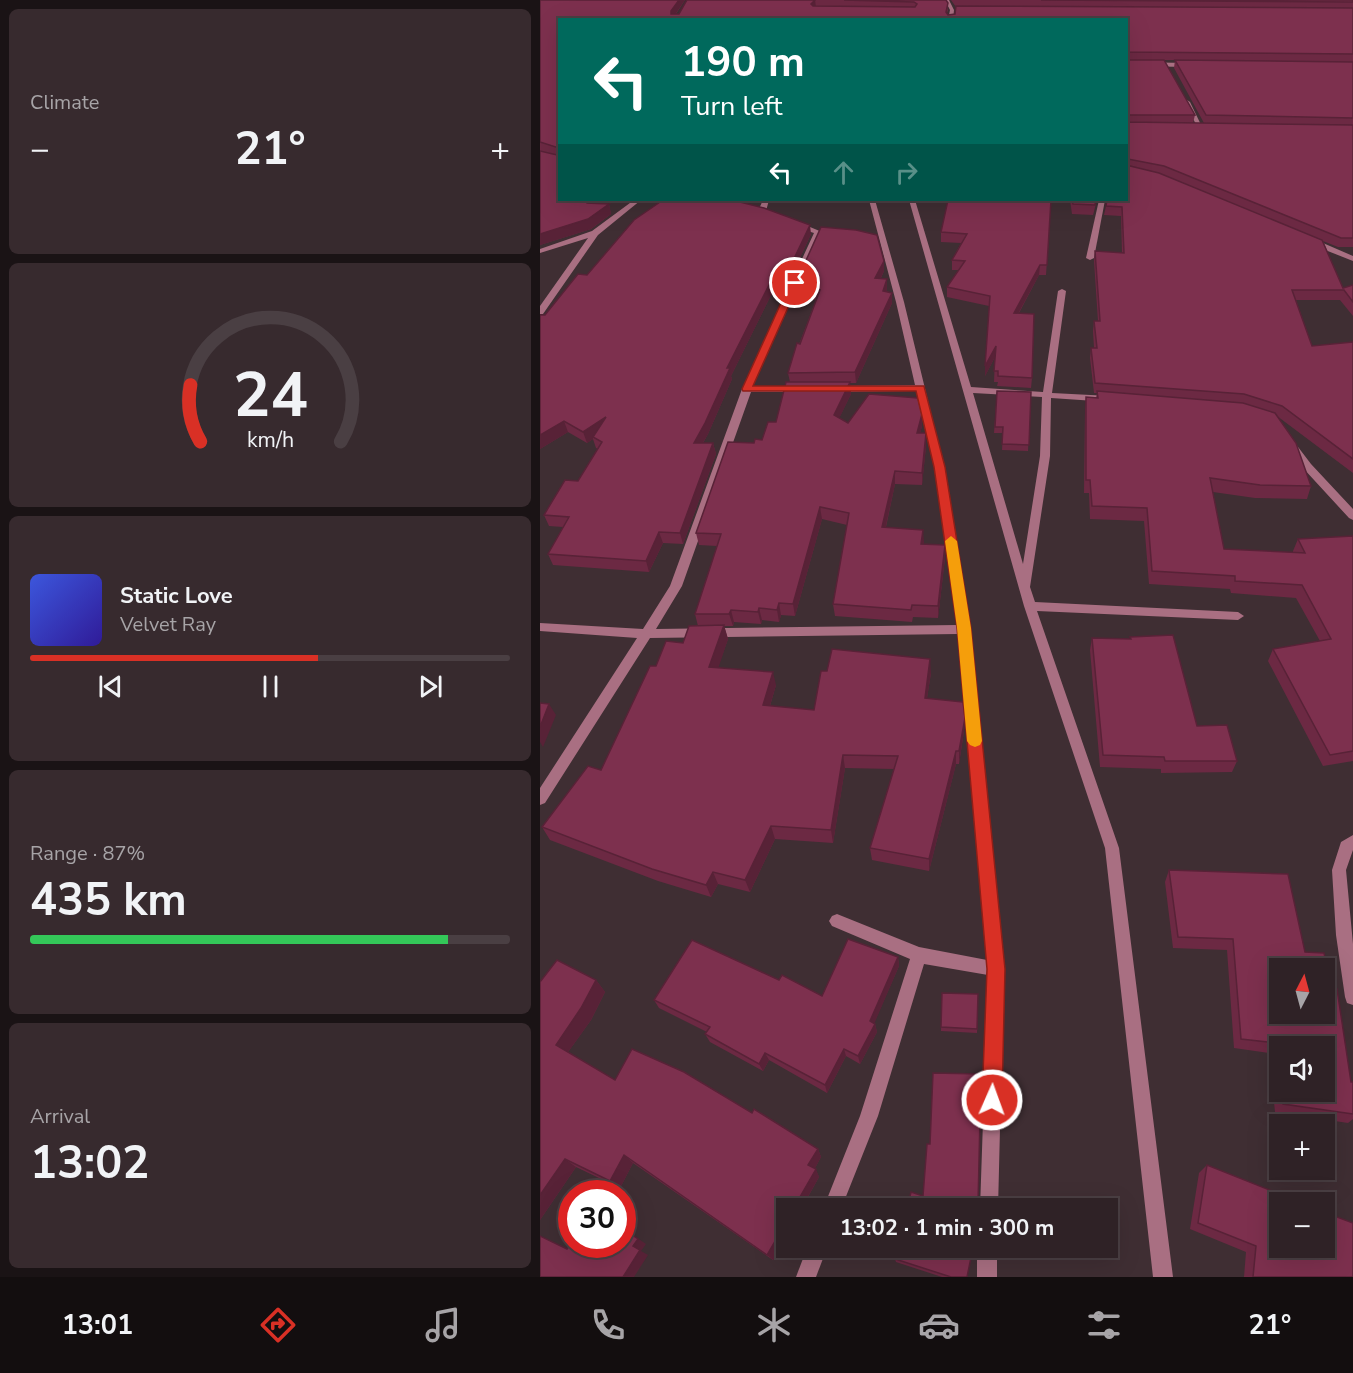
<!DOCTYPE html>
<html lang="en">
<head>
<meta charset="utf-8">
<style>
  :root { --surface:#2f2226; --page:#372a2e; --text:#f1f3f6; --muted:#a7a4a7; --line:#4a3f43; --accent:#d93025 }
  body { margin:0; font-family:"Nunito Sans",sans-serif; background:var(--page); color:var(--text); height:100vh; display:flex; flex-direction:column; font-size:22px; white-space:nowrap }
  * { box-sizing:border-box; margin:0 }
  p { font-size:20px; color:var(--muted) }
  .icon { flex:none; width:33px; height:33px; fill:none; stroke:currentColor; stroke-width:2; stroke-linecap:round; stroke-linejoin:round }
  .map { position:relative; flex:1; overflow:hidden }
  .drawer { display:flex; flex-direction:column; gap:9px; padding:9px; background:#1a1315; width:540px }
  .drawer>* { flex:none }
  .top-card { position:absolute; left:18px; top:18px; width:570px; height:183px; border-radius:0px; box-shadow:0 6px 24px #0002,0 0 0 2px var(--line); background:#00695c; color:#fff; overflow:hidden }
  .needle { width:39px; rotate:6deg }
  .tools { position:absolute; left:729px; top:958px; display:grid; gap:12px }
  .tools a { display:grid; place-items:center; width:66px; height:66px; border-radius:0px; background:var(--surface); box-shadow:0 6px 24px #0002,0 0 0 2px var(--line); font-size:30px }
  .speed { position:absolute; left:18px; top:1180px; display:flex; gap:12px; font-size:30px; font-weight:700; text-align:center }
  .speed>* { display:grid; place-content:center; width:78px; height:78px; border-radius:50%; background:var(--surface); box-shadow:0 6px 24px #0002,0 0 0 2px var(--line); line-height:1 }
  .speed .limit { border:9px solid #d22; background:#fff; color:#111 }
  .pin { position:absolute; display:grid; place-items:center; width:51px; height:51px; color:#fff; margin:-26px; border:3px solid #fff; border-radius:50%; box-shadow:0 2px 6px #0007 }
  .me { position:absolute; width:66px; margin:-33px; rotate:2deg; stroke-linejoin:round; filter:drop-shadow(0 0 4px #0008) }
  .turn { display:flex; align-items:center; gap:21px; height:126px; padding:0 24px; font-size:27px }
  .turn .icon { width:78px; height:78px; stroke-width:2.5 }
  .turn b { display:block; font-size:42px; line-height:51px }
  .lanes { display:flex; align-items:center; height:57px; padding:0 24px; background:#0003; justify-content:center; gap:30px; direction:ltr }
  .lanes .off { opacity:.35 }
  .big { font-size:45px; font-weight:700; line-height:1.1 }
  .drawer .widget { flex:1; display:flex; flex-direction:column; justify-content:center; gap:9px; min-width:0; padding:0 21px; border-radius:9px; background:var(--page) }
  .drawer .dial { align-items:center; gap:0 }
  .dial svg { height:156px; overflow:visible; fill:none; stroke:var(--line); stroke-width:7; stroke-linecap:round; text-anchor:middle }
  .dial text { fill:var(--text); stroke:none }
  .song { display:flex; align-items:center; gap:18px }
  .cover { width:72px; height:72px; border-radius:9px; background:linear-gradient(135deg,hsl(230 70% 55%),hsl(250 70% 35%)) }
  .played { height:6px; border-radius:3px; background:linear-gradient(90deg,var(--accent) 60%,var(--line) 60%) }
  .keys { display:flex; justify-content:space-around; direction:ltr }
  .heat { display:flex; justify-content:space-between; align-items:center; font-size:33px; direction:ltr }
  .charge { height:9px; border-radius:4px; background:linear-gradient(90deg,#34c759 87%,var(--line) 0) }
  .trip { position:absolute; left:236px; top:1198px; width:342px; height:60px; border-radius:0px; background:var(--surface); box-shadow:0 6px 24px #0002,0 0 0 2px var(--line); font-weight:700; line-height:60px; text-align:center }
  .tab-bar { display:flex; height:96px; justify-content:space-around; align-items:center; background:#130e0f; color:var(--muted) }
  .tab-bar .icon { width:42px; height:42px }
  .tab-bar .on { color:var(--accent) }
  .tab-bar b { font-size:27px; color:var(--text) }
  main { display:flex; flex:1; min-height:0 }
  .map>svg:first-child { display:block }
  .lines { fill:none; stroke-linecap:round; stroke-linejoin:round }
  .minor { fill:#a96f82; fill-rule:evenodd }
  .wall { fill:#6c2943; fill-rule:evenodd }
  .shaded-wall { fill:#582237 }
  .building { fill:#7d304e; stroke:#582237; stroke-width:1.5; fill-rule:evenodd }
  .route { fill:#d93025; stroke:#8d1f18; stroke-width:1.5 }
  .slow { fill:#f59e0b }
</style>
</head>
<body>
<main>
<section class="drawer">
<div class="widget"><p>Climate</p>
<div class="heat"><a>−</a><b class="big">21°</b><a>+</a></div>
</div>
<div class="widget dial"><svg viewBox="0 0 100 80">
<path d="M14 69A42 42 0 1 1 86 69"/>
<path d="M14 69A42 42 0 0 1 9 40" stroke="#d93025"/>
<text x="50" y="56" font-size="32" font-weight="700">24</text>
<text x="50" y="72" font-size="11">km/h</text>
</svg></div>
<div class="widget">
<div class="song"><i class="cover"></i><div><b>Static Love</b><p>Velvet Ray</p></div></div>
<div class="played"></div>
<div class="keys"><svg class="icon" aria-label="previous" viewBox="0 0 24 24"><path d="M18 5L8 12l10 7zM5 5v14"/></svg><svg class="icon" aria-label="pause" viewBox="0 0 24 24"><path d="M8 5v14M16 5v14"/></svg><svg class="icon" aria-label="next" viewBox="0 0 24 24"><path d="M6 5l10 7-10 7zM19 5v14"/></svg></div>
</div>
<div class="widget"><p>Range · 87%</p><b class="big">435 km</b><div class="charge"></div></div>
<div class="widget"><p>Arrival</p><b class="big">13:02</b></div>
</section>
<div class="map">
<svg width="813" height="1277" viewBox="0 0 813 1277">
  <rect width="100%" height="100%" fill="#3f2e33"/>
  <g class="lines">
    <g class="minor">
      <path d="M405,0H409L414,10L413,20H408L410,10Z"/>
      <path d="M586,62L650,63L653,65L650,67L586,66Z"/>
      <path d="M647,100L650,102L663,129L658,128L644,102Z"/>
      <path d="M94,200H101L58,235L3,314H0V306L48,238L0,253V249L52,231Z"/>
      <path d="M223,200H229L226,211L222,213L218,211Z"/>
      <path d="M329,200H335L364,302L404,467L430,629L464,969L458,1209H440L448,975L384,964L338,1116L301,1209H283L320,1116L370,959L292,926L289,921L292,916L297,914L379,947L447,960L418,634L110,638L5,803L0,805V788L97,638L0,631V623L103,629L130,586L202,389L274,233L252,226V222H258L282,232L213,386H260L265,389L260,392H211L142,586L116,629L417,625L394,467L376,391L295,392L290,389L295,386L375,385L356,302Z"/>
      <path d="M369,200H375L431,387L503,392L518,291L522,289L526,291L512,393L570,396L575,399L570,402L511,398L510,456L490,587L495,602L698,612L704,616L698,620L497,611L579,848L633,1277H613L565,848L484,606ZM433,393L502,397L500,456L483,564Z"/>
      <path d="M559,200H565L554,258L550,260L546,258Z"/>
      <path d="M770,240H776L813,256V261L770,244Z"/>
      <path d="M752,442L755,443L771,464L813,509V520L809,518L763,468L747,445Z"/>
      <path d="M813,835V850L806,870L813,944V1005L807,1003L805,997L796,935L792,870L801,842Z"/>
      <path d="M267,1248H287L276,1277H256Z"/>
      <rect x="437" y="1248" width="20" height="29"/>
    </g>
  </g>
  <g class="wall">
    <path d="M0,0H145L136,14H139L147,0H406L408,10L407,13L408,15L415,14L416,7L411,0H813V247H798L783,241L803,288L813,285V316L800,300H756L772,346L813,342V473L737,416L771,486L767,499L715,498L673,492L684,549L753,553V551L758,539L813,536V761L783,766L728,661L733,649L780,641L756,598L691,593L690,589L609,584L604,521L550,519L549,493H544L545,409L546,397L556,398L557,393H554L550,358L551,348H554L553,331L554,321H558L554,261L555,251L582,253L581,216L564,215L566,206L586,200V20H20L65,200L60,204H69L71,214L51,229L0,245ZM587,60H635L634,68L664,123H653L655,115Z"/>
    <path d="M192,200H206L205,202Z"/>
    <path d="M263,200H294L293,201Z"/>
    <path d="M511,200L506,275H499L479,313L492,378L491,388L457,386L458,382H454L455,357L445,376L449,306L407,297V287L419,270H412V260L421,243L401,242V232Z"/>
    <path d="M530,200H557L553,215L532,214Z"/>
    <path d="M271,234L242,296L231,295L191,376L192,379L168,434L163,443H173L176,454L143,544L123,543L109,572L13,565L8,554L23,527L9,526L4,515L38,481L58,449L56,448L53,439L47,443L28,432L0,449V315H5L47,275Z"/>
    <path d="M344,261V271L341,278L347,279V289L346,291L352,293V303L316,383H310L311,394L299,418L308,423L382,414V426L380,433H386V446L382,485L355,484L346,527L384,542L383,544L405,545V558L398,618L373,617L372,622L295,616L293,604L307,525L282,519L255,616L241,615L239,622L222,620L221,624L194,622L193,626H184L188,639L178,667L236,685L230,706L274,710L391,673L387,698L425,718L424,731L419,764H416L389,871L332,860L330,848L354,769L305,768L293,843L235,839L210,892L178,884L171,897L118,881L10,840L2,827L61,770L116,666L143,643L158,626L155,614L177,546L159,545L156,533L214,443L222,440L236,422L250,382L248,373L276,300L255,298L254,287Z"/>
    <path d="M457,391L491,392L488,451L462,450L463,433H454Z"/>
    <path d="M590,637L657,726L697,761L692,772L621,773V769L560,767L550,650L552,638L590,639Z"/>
    <path d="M629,870L765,952L811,1082H813V1119L808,1123L735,1112L729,1053L694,1048L687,950L633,948L625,882ZM740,1047L784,1092H740Z"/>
    <path d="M358,957L359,966L334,1023L335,1024L337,1032L320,1064L306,1056L287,1093L229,1060L223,1071L170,1042L165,1034L167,1032L119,1008L114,1000L239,980L282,996Z"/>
    <path d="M56,980L65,992L51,1020L28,1052L75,1080L212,1113L278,1149L281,1157L275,1168L279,1177L233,1260L93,1163L80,1188L36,1167L0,1220V982Z"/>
    <path d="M402,993L438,994L437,1033L401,1031Z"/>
    <path d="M667,1165L813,1277H704L706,1252L650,1229L659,1173Z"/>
    <path d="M355,1259L427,1277H402L356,1262Z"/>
  </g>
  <g class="shaded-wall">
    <path d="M139,0H145L132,19L131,11Z"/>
    <path d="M275,0L276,7L272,11L271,4Z"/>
    <path d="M52,200H65L51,213L48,203Z"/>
    <path d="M69,204L71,214L51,229L0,245V234Z"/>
    <path d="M270,225L271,234L242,296L241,286Z"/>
    <path d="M344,261V271L336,288L335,278Z"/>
    <path d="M500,265L499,275L473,323L474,313Z"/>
    <path d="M347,279V289L343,301V291Z"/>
    <path d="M229,285L231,295L191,376L192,379L168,434L157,453L154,443L187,368Z"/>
    <path d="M352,293V303L316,383L315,372Z"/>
    <path d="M456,346L455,357L445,376V366Z"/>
    <path d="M310,382L311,394L295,427L294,415Z"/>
    <path d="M382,414V426L377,445V433Z"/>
    <path d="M66,417L53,437V439L47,443L43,432Z"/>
    <path d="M24,421L28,432L0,449V435Z"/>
    <path d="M386,433V446L382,485V473Z"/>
    <path d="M173,443L176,454L143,544L140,533Z"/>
    <path d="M355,471V484L343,539L342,527Z"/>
    <path d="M280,507L282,519L255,616L253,604Z"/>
    <path d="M383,530L384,542L382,556L381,544Z"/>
    <path d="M119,532L123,543L109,572L106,561Z"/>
    <path d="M405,545V558L398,618V606Z"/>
    <path d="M239,603L241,615L239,622L237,610Z"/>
    <path d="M219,608L222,620L221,624L218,612Z"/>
    <path d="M191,610L194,622L193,626L189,614Z"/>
    <path d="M184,625L188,639L174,681L169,667Z"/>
    <path d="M390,659L391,673L385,711V698Z"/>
    <path d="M233,672L236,685L226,719L223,705Z"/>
    <path d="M9,704L16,715L3,747L0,742V727Z"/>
    <path d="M425,718L424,731L419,764V751Z"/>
    <path d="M416,751V764L389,871V859Z"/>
    <path d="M303,755L305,768L293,843L291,830Z"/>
    <path d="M231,826L235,839L210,892L205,880Z"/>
    <path d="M173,872L178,884L171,897L166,885Z"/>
    <path d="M358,957L359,966L332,1029L330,1021Z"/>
    <path d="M56,980L65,992L51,1020L26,1055L16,1045Z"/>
    <path d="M335,1024L337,1032L320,1064L318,1056Z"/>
    <path d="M304,1049L306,1056L287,1093L285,1085Z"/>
    <path d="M225,1053L229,1060L223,1071L219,1064Z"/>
    <path d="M278,1149L281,1157L273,1172L268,1165Z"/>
    <path d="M84,1155L93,1163L80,1188L70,1181Z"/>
    <path d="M25,1159L36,1167L0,1220V1195Z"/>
    <path d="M276,1169L279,1177L261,1209H253Z"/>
    <path d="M82,1221L90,1226L87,1231L106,1244L101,1251L108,1255L94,1277H83L93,1246L82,1228Z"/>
    <path d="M246,1222V1237L233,1260L227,1255Z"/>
  </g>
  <g class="building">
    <path d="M0,0H139L131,11V14H139L147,0H275L271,4L273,6L375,7L377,4L374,2L304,0H406L408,3L406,12L408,15L415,14L416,6L813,8V54L586,52V20H20V200H52L48,203L69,204L48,219L0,234V151L17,155L19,153V148L0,142Z"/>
    <path d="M501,0H813V2Z"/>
    <path d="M586,59L587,60H624L655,115H586Z"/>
    <path d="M635,60L813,62V118L666,115Z"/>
    <path d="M586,121L587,122L813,125V238H801L624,166L588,159L586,161Z"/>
    <path d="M586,165L619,173L782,240L803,288L813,285V302L804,290H752L772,346L813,342V459L742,406L704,394L555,383L551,348H557L554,321H560L555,251L584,253L582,207L566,206L567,200H586Z"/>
    <path d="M123,200H192L224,208L270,225L241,286L229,285L187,368H190L165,423L154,443H173L140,533L119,532L106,561L8,554L29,517L4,515L25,480L38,481L62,442L53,437L66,417L43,432L24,421L0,435V315H5L38,274L47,275L94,220Z"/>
    <path d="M408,200H511L507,265H500L474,313L494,314L492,378L458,376V371H454L456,346L445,366L450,296L407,287L425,261L412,260L427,234L401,232Z"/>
    <path d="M532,200H556L555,205L533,204Z"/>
    <path d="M281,227L316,230L337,235L344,261L335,278L347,279L343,291L352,293L315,372L248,373L257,343L260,344L280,290L254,287Z"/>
    <path d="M246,382H310L294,415L308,423L329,394L378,398L382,414L377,433H386L382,473L355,471L342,527L383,530L381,544L405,545L398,606L372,605L371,610L293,604L309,513L280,507L253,604L239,603L237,610L219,608L218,612L191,610L189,614H155L181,534L156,533L188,442L214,443L215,439L222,440L228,422H236Z"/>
    <path d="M457,391L491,392L489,445L462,444L463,427H455Z"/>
    <path d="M557,391L703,403L735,413L756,443L771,486L720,485L670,478L684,549L765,553L758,539L813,536V751L790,755L733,649L791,639L762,585L695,581V576L612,571L607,508L552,506L550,480H546V397L558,398Z"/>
    <path d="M184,625L169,667L233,672L223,705L274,710L281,671H287L292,649L390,659L385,698L423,702L425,718L419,751H416L389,859L330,848L358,756L303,755L291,830L231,826L205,880L173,872L166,885L112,869L2,827L48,766L61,770L110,666H116L126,641L143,643L149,626Z"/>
    <path d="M633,635L657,726L687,725L697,761H625L624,757L563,755L552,638L591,639L590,637Z"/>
    <path d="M0,703L9,704L0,727Z"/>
    <path d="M629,870L748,874L765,952L784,953L792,988L797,989L811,1082H813V1114L743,1104L742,1092H784V1047H740V1068L737,1043L701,1039L693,939L638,937ZM740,969H784V1014H740Z"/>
    <path d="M308,939L358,957L330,1021L335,1024L318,1056L304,1049L285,1085L225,1053L219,1064L165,1034L170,1027L114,1000L152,940L239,980L242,975L282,996Z"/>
    <path d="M17,960L56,980L41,1008L16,1045L75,1080L92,1049L144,1072L212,1113L214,1109L278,1149L268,1165L276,1169L253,1209H246V1222L227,1255L84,1155L70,1181L25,1159L0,1195V982Z"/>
    <path d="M402,993L438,994L437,1029L401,1027Z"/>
    <path d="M393,1073L441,1074L438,1205L440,1209H367L371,1192L383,1196L387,1144H390Z"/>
    <path d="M667,1165L762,1203H740V1248H784V1212L813,1223V1277H713L716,1246L658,1223Z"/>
    <path d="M82,1228L98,1239L93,1246L100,1250L83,1277H0V1236L27,1249L32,1242V1245H82Z"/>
    <path d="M357,1248H433L427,1277H411L355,1259Z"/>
  </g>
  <path class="route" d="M255,280L259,283L213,386H384L405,467L431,628L465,969L462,1100L459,1107L452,1109L445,1107L442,1100L447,969L417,628L394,467L376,391H203L202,389L250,283Z"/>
  <path class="slow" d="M411,536L417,541L431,628L442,741L440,745L435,747L430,745L427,741L417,628L405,541Z"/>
</svg>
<div class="tools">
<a><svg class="needle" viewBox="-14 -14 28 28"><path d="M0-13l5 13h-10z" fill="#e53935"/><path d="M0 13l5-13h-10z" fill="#a7a4a7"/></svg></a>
<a><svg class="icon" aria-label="sound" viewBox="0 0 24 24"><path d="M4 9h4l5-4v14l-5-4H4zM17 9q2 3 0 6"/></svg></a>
<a>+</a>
<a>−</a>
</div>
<div class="speed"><div class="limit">30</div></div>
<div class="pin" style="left:255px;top:283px;background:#d93025"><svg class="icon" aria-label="arrive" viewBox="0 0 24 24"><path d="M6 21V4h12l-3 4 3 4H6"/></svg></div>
<svg class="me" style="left:452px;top:1100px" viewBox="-20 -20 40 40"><circle r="17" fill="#d93025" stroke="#fff" stroke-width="3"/><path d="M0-11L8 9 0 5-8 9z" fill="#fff"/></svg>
<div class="trip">13:02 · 1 min · 300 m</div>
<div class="top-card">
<div class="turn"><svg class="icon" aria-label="left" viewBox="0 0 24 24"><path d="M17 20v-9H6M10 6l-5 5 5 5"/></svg><div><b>190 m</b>Turn left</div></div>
<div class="lanes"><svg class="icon" aria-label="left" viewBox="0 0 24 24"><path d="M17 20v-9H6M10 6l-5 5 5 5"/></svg><svg class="icon off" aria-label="ahead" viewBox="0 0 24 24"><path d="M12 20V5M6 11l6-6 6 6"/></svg><svg class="icon off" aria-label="right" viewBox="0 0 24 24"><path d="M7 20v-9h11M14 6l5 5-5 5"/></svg></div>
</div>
</div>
</main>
<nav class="tab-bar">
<b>13:01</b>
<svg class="icon on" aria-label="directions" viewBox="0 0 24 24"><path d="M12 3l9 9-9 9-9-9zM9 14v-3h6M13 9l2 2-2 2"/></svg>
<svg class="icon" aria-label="music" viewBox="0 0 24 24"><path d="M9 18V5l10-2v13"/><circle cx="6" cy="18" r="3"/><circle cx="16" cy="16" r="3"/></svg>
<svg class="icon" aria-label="phone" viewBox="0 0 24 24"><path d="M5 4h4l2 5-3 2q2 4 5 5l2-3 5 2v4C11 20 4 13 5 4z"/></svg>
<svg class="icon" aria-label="climate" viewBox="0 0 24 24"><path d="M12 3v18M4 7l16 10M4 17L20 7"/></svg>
<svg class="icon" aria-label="car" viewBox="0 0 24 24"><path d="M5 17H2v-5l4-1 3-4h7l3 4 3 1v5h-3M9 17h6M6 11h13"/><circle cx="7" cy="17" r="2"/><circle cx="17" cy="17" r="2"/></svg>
<svg class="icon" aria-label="filters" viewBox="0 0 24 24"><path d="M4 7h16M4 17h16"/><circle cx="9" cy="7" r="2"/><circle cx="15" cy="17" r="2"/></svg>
<b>21°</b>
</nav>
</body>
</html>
